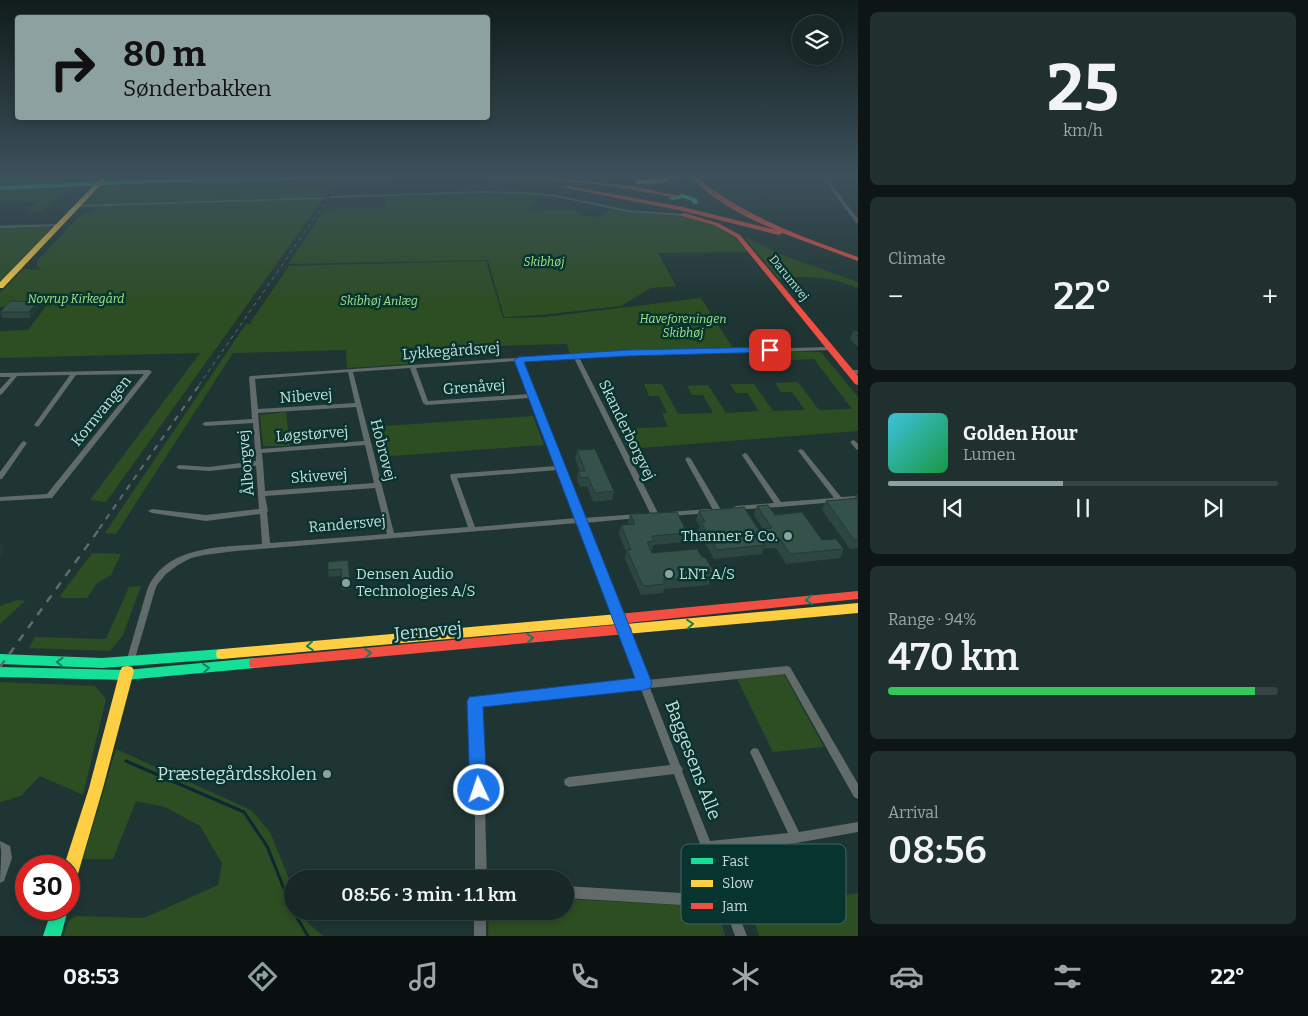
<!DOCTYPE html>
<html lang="en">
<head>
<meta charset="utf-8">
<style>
  :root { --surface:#172826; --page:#20302e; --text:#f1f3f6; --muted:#9ea6a7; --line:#364443; --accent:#8da2a0 }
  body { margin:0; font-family:Bitter,serif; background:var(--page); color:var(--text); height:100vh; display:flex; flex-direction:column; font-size:19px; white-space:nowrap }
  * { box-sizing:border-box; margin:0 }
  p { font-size:16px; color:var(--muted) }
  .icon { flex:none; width:28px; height:28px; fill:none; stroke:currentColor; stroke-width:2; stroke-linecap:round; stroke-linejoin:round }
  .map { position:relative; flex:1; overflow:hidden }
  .panel { display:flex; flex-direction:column; gap:12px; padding:12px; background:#0d1615; width:450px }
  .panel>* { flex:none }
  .banner { position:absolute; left:15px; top:15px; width:475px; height:105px; border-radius:5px; box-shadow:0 2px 8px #0003,0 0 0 1px var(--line); background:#8da2a0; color:#111; overflow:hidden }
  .tools { position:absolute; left:792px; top:15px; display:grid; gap:10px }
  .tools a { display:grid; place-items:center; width:50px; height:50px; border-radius:50%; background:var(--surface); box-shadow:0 2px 8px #0003,0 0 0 1px var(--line); font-size:25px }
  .speed { position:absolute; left:15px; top:855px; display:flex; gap:10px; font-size:25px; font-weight:700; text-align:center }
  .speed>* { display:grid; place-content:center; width:65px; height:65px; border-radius:50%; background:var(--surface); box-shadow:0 2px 8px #0003,0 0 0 1px var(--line); line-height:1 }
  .speed .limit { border:8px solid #d22; background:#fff; color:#111 }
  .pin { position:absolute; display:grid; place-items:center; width:42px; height:42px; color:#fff; margin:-21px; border-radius:10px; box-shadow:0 2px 8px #0006 }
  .me { position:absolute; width:55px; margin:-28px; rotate:357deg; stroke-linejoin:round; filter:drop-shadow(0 0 4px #0008) }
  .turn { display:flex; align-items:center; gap:18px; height:105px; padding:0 25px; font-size:22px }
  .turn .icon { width:65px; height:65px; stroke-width:2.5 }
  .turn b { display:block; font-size:35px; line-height:42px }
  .big { font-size:38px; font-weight:600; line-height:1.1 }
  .panel .card { flex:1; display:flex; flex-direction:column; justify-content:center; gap:8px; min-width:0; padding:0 18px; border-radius:8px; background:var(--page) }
  .panel .dial { align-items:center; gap:0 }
  .dial b { font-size:65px; line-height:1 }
  .song { display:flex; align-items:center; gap:15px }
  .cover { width:60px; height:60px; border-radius:8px; background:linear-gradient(135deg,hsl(190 70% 55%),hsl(140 70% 35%)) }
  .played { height:5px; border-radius:2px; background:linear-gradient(90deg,var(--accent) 45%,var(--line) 45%) }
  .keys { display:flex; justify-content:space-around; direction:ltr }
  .heat { display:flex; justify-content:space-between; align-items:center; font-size:28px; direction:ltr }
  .charge { height:8px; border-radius:4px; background:linear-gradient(90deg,#34c759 94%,var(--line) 0) }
  .trip { position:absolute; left:284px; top:870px; width:290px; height:50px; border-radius:25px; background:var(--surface); box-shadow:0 2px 8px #0003,0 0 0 1px var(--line); font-weight:600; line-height:50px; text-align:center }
  .tabs { display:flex; height:80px; justify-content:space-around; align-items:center; background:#09100f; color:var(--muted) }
  .tabs .icon { width:35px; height:35px }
  .tabs .on { color:var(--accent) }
  .tabs b { font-size:22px; color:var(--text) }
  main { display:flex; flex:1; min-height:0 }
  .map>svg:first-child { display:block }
  .green { fill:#2d4d22 }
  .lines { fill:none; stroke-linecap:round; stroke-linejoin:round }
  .stream { stroke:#0c2834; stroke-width:3 }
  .street { fill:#606b6a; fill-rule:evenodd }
  .fast { fill:#16e098; fill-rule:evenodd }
  .slow { fill:#ffcf43; fill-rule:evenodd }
  .jam { fill:#f24e42; fill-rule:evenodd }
  .rail-far2 { stroke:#5f6c6b; stroke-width:1; stroke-dasharray:4 4; stroke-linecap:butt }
  .rail-far1 { stroke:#5f6c6b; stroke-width:2; stroke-dasharray:6 6; stroke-linecap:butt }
  .rail { stroke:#5f6c6b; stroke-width:2.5; stroke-dasharray:8 8; stroke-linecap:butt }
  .wall { fill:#2d4740 }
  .shaded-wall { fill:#243934 }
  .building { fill:#34524a; stroke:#243934 }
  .oneway { stroke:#0e815f }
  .route { fill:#1a73e8; stroke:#114b97 }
  .poi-dot { fill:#8da2a0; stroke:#083430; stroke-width:2 }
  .labels { text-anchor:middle; stroke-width:5; stroke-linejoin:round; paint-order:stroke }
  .far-park-label { font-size:12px; font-style:italic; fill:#a3e389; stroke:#083430 }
  .far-street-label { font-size:12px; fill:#c8ddda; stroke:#083430 }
  .street-label { font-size:15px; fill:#c8ddda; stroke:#083430 }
  .poi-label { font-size:15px; fill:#c8ddda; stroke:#083430; text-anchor:start }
  .near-street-label { font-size:18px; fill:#c8ddda; stroke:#083430 }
  .near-poi-label { font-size:18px; fill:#c8ddda; stroke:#083430; text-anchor:end }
  .key { fill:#083430; stroke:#426763; stroke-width:1 }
  .key-label { font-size:14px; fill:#c8ddda }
</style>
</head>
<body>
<main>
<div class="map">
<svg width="858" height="936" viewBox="0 0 858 936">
  <rect width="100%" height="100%" fill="#1f3533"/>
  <g class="green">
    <path d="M0,177H102L98,181L0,186Z"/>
    <path d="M108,177H260L105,181Z"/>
    <path d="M302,182L334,184L325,196L85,205C89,197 95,189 103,186Z"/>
    <path d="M92,187L89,189H70L41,211H28L38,202L0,201V191Z"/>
    <path d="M481,194L535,195L536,202L527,209L574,210L583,216L600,217L612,209L682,216L718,226L732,234L748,252L658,253L676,286L651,288L621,306L541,315L504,317L488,260L288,264L325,209L385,208V197Z"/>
    <path d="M323,199L106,502L90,500L200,353L0,358V331L28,330L47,305L33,304L0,307V293L23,269L42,270L37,266V261L80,216L96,209L85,207Z"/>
    <path d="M39,224L40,227H53L0,281V225Z"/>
    <path d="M748,238L782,255L858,282V288C829,277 810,275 779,279L746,239Z"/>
    <path d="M486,261L503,318L545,317L701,298L733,348L570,354L567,344L409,348L410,364L347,368L346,350L233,353L116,534L105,533L246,324H252L250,323L289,266Z"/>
    <path d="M785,351L821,352L858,397V431L628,449L619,431L635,428L668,427L662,413H667L659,396H649L644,384H662L678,414L713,413L703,395H692L687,386L708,385L726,413L759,411L747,393H736L730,384H754L773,411L805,410L792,392H781L775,383L798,382L819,410L852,409L814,359L792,360Z"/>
    <path d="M286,412L290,446H263L260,415Z"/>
    <path d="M533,416L544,445L378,457L370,427Z"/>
    <path d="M92,553L121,554L111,575L96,584L87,598H63L60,596Z"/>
    <path d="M141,586L123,635L110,651L29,648L35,637L106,639L129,587Z"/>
    <path d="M17,600L25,601L0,624V606Z"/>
    <path d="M784,674L824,747L773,752L737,679Z"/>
    <path d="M0,682L95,686L106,699L83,795L40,776L21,796L0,802Z"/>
    <path d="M116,749L251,810L270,832L292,886V911H303L307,922L323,936H63L68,922L75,916L144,918L218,885L222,863L200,826L165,807L136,801L113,859H83Z"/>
    <path d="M858,893V936H759L750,909L821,900Z"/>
    <path d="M565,899L717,907L725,936H488L489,911H565Z"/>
  </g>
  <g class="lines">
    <g class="stream">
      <path d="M126,761L244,812L267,846L292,909"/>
      <path d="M293,911L308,936"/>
    </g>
    <g class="street">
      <path d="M822,177H826L858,219V223H856Z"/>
      <path d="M483,191L524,192L556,195L628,210L684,214L686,215L684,216L628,212L556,197L524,194L483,193L331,198L329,197L331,196Z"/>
      <path d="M325,197V199H324L77,207L75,206L77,205Z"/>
      <path d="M61,224V225L59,226L0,228V226Z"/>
      <path d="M831,347L834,349L833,350L579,357L659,515L655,517L651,515L574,358L522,361L584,518L638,514L642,516L638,518L585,523L647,680L787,666L790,667L858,784V799L854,797L785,674L650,688L680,765L683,769L682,771L710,841L788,833L750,752L752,749L755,748L758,749L799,832L858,822V832L796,843L714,852L730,892L732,893L734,897L733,900L747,936H735L723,903L698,906L565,898V886L698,894L718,892L674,774L569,787L565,785L564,782L565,779L569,777L670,765L641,689L479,705L485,809L487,879H475V809L469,702L471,699L638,681L578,523L236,551L204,555L191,558L178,565L166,574L157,585L155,590L134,662L133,665L130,666L127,665L126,662L147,590C165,545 221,547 262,544L260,514L206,521L152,513L148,511L152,509L206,515L259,509L256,466L209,471L179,469L176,467L179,465L209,467L256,461L253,423L205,426L202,424L205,422L252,419L249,377L250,376L588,353ZM517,361L529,394L428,401L416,368ZM410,368L423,403L426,405L531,398L556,466L451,474L450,476L468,527L394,533L353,372ZM348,372L355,403L258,409L255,379ZM356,407L364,441L261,449L258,413ZM365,445L374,483L265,491L263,463L262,453ZM558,470L576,518L475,527L457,478ZM375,488L387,534L270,543L267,512L268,511L265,496Z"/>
      <path d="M149,370L152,372L151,373L52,498L0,501V497L47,494L144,374L76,375L39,426L37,427L34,425L70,375L17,376L2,394L0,395V389L11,377H0V373Z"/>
      <path d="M849,370H858V374L847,373L846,372Z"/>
      <path d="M853,440L855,441L858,444V450L856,449L850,442Z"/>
      <path d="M24,441L27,443L2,479H0V472L22,442Z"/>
      <path d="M801,449L803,450L841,497L858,496V500L779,507L733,510L732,508L736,506L774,503L742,455L745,453L747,454L781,502L834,498L799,452L798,451L799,450Z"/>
      <path d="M688,457L691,459L721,510L720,512H717L713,510L685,459Z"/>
      <path d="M708,509H711L712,511L711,513L669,516L665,514L669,512Z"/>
      <path d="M0,841L10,846L12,858L4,881L0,883C0,874 1,866 1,857C2,852 0,846 0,841Z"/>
      <rect x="474" y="911" width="12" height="25"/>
    </g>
    <g class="fast">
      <path d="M270,177L301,178L298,180L154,183L0,190V186L154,179Z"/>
      <path d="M683,194L697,199L698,203L693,204L692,201L683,198L672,200L669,198Z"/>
      <path d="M222,649L227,650L228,654L227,658L222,659L102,668L0,664V654L102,658Z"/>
      <path d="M255,658L260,659L261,663L260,667L255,668L126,680L0,677V667L126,670Z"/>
      <path d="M52,909H68L61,936H43Z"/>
    </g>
    <g class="slow">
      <path d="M102,177H108L3,288H0V282Z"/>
      <path d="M669,177H678L661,183L638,184L635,182L638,180L661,179Z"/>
      <path d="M858,603V613L626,634L622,632L620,629L622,626L626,624Z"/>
      <path d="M618,614L622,616L624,619L622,622L618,624L222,659L217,658L216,654L217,650L222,649Z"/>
      <path d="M127,666L132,667L134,671L103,788L77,877L75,883L69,885V866H64L89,788L120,671L122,667Z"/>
    </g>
    <g class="jam">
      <path d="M296,177H542L631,186L680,196L677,198C646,192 615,186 583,183C488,174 393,178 298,180L296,179Z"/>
      <path d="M690,177H696C744,216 800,236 858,257V261L782,233L779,235L683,211L561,187L564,185L683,207L776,230C746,218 714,201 690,177Z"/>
      <path d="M684,213L718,223L740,235L858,376V385L855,384L736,237L714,225L682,216L681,215Z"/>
      <path d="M858,591V599L618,624L614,622L612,619L614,616L618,614Z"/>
      <path d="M626,624L630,626L632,629L630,632L626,634L255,668L250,667L249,663L250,659L255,658Z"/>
    </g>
    <path class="rail-far2" d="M199,385L343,177"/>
    <path class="rail-far1" d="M99,529L200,384"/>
    <path class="rail" d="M0,667L100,528"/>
  </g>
  <g class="wall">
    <path d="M37,302L39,307L31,318H2L0,311Z"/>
    <path d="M853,331H858V347L850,340Z"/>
    <path d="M577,450L614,491L612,500L593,502L587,486L580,487L577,480L578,471H580L575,459Z"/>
    <path d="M858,494V548L850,549L822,510L826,501L854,499L856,495Z"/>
    <path d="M757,506L822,540L844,549L840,558L786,564L776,548L763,549L762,554L714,559L698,531L700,526L696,520L699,511L758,529H763L754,515Z"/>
    <path d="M630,514L687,533L685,542L653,545L652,550L651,551L652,553L702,557L714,572L709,585L664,589L663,593L641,595L625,559L626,552L619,534L621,525H629L628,523Z"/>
    <path d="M348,560L350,589L342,590L341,576L329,577L328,570Z"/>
  </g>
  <g class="shaded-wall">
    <path d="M37,302L39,307L31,318L29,312Z"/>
    <path d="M1,543L5,552L0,560V544Z"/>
  </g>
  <g class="building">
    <path d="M10,301L37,302L29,312H0Z"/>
    <path d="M853,331H858V336Z"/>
    <path d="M595,449L614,491L595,493L588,477L581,478L578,471H585L577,450Z"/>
    <path d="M858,498V540H854L826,501Z"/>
    <path d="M768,505L775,515L802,512L822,540L836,539L844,549L790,554L780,539L762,541L765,545L717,550L701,522H705L699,511L744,507L758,529L772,528L757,506Z"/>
    <path d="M677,512L687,533L652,536L654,541L647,542L652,553L697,549L702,557H705L714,572L710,573L712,576L663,580L665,584L643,586L627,550H631L621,525L635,524L630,514Z"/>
    <path d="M348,560L350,582L342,583L341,569L328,570V562Z"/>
  </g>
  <defs><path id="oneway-chevron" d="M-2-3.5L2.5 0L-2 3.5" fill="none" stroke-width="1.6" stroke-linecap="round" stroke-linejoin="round" transform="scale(1.25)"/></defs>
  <g class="oneway">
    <use href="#oneway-chevron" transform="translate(809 600) rotate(174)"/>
    <use href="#oneway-chevron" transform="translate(690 624) rotate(-5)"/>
    <use href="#oneway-chevron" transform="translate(530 638) rotate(-5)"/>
    <use href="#oneway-chevron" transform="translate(310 646) rotate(175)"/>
    <use href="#oneway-chevron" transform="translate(368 653) rotate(-5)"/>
    <use href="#oneway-chevron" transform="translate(60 662) rotate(-178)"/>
    <use href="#oneway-chevron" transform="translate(206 668) rotate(-5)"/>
  </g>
  <linearGradient id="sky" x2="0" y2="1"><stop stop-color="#111d1c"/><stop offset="0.57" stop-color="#3c515b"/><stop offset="1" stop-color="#3c515b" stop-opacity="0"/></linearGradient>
  <rect width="858" height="308" fill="url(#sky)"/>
  <path class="route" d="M770,347L773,348V352L628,356L524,362L652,683L650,688L644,690L483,707L487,790L485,795L479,798L473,795L470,790L467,702L469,697L635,678L514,360L519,357L628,350Z"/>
  <g class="poi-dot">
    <circle cx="788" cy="536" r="5"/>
    <circle cx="669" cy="574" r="5"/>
    <circle cx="346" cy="583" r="5"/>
    <circle cx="327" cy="774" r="5"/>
  </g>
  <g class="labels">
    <g class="far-park-label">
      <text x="544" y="266">Skibhøj</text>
      <text x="76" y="303">Novrup Kirkegård</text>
      <text x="379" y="305">Skibhøj Anlæg</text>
      <text x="683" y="323">Haveforeningen<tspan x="683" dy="14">Skibhøj</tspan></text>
    </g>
    <g class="far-street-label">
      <text transform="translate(789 278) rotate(51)" y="4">Darumvej</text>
    </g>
    <g class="street-label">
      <text transform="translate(451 351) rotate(-4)" y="5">Lykkegårdsvej</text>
      <text transform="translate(474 387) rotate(-4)" y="5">Grenåvej</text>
      <text transform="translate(306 396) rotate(-4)" y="5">Nibevej</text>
      <text transform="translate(101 411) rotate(-51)" y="5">Kornvangen</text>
      <text transform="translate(627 430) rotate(64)" y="5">Skanderborgvej</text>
      <text transform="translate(312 434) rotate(-4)" y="5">Løgstørvej</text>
      <text transform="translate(383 450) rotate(76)" y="5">Hobrovej</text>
      <text transform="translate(246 463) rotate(-95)" y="5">Ålborgvej</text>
      <text transform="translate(319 476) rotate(-4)" y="5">Skivevej</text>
      <text transform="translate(347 524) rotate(-5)" y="5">Randersvej</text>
    </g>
    <g class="poi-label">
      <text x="778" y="541" text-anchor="end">Thanner &amp; Co.</text>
      <text x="356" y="579">Densen Audio<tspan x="356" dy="17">Technologies A/S</tspan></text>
      <text x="679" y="579">LNT A/S</text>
    </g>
    <g class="near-street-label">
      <text transform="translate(428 631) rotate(-5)" y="6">Jernevej</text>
      <text transform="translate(693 760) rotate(69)" y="6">Baggesens Alle</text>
    </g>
    <g class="near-poi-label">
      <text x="317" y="780">Præstegårdsskolen</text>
    </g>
  </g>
  <rect x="681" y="844" width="165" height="80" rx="8" class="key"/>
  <rect x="691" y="858" width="22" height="6" fill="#16e098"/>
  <rect x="691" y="880" width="22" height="7" fill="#ffcf43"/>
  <rect x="691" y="903" width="22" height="6" fill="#f24e42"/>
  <g class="key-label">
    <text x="722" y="866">Fast</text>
    <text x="722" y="888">Slow</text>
    <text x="722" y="911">Jam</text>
  </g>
</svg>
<div class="tools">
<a><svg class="icon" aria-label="layers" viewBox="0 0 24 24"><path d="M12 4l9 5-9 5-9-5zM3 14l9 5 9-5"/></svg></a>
</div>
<div class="speed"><div class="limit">30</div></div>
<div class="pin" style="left:770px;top:350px;background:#d93025"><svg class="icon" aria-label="arrive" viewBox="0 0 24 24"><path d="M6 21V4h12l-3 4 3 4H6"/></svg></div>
<svg class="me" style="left:479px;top:790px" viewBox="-20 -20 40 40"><circle r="17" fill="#1a73e8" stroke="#fff" stroke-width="3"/><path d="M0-11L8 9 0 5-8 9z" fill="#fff"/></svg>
<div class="trip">08:56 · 3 min · 1.1 km</div>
<div class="banner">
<div class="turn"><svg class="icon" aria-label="right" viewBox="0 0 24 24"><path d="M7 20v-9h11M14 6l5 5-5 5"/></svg><div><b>80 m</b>Sønderbakken</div></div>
</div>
</div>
<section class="panel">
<div class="card dial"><b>25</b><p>km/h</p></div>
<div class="card"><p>Climate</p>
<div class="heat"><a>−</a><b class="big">22°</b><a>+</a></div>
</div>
<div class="card">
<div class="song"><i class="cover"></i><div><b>Golden Hour</b><p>Lumen</p></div></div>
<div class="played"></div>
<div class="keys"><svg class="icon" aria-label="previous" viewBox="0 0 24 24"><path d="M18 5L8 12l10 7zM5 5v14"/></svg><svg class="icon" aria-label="pause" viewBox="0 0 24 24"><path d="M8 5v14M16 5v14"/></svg><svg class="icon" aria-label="next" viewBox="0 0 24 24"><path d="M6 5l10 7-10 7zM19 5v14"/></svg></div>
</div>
<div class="card"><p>Range · 94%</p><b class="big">470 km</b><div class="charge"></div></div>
<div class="card"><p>Arrival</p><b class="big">08:56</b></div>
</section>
</main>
<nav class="tabs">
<b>08:53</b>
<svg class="icon on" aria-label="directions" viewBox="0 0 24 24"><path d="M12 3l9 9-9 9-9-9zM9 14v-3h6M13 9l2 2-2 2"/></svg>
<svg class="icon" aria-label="music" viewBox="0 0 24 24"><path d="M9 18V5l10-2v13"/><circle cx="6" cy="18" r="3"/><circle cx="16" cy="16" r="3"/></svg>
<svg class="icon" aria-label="phone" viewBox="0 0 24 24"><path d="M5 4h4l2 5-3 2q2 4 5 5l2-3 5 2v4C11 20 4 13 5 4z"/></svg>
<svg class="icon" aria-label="climate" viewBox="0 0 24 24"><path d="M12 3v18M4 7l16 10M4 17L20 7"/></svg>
<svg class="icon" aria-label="car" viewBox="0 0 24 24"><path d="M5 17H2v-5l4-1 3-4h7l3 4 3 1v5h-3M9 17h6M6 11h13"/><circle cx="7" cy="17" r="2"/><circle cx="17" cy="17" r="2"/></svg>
<svg class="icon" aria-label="filters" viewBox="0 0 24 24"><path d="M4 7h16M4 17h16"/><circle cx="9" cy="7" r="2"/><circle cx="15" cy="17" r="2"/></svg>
<b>22°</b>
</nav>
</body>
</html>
